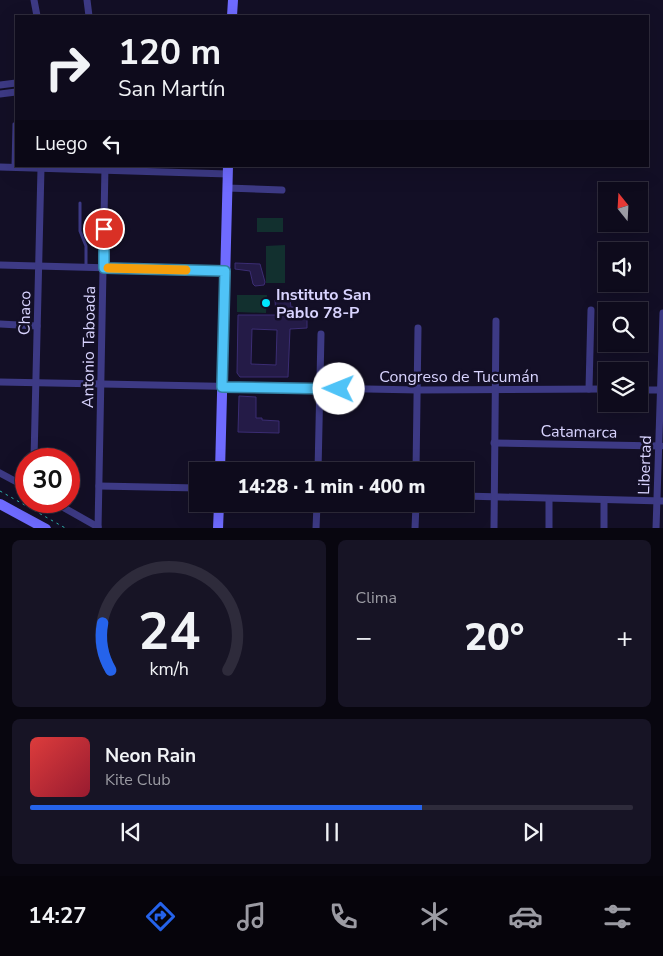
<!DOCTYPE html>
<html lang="es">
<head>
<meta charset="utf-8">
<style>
  :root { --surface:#0e0b1c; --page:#171425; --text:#f1f3f6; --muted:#9b9ba3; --line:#2e2b3b; --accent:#2563eb }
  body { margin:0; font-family:"Nunito Sans",sans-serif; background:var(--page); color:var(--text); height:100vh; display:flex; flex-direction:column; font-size:19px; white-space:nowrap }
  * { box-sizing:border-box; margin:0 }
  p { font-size:16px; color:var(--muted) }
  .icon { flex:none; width:28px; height:28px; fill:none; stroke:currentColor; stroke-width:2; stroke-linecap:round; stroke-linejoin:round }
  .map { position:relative; height:528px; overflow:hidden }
  .sheet { display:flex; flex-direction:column; gap:12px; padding:12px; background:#08060f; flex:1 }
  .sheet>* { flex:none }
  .hud { position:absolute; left:15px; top:15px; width:634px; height:152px; border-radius:0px; box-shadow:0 5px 20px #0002,0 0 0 1px var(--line); background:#0e0b1c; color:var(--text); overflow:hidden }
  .needle { width:32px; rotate:342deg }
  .fabs { position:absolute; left:598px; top:182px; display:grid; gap:10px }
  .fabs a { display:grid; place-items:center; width:50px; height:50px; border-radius:0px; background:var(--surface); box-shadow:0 5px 20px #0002,0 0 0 1px var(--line); font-size:25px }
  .speed { position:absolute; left:15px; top:448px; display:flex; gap:10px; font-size:25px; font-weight:700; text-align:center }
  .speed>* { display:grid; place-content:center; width:65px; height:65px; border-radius:50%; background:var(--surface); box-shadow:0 5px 20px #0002,0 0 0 1px var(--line); line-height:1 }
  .speed .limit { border:8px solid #d22; background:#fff; color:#111 }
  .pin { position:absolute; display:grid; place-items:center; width:42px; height:42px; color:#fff; margin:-21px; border:2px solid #fff; border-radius:50%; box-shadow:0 1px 5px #0007 }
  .me { position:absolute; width:55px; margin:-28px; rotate:271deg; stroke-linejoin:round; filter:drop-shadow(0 0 4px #0008) }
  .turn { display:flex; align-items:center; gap:18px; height:105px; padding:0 20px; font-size:22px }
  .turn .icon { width:65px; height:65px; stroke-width:2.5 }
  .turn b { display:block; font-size:35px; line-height:42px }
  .then { display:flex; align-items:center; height:48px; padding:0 20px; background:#0003; gap:10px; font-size:19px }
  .big { font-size:38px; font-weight:800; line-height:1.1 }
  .sheet .card { flex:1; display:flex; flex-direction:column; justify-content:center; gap:8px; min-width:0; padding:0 18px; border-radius:8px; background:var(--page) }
  .sheet .dial { align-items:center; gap:0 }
  .dial svg { height:130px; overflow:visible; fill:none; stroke:var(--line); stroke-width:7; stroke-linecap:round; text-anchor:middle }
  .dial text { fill:var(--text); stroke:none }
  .song { display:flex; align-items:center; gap:15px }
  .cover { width:60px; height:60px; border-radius:8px; background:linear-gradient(135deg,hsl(0 70% 55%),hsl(350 70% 35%)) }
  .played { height:5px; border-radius:2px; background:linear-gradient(90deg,var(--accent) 65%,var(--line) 65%) }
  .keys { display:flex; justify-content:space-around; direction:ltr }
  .heat { display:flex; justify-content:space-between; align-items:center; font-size:28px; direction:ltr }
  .sheet .tiles { flex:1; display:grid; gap:12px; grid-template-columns:1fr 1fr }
  .card:last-child { grid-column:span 2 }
  .trip { position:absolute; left:189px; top:462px; width:285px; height:50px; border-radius:0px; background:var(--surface); box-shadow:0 5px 20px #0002,0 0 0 1px var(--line); font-weight:800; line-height:50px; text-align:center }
  .tab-bar { display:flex; height:80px; justify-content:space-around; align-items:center; background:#06040b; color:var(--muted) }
  .tab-bar .icon { width:35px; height:35px }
  .tab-bar .on { color:var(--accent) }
  .tab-bar b { font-size:22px; color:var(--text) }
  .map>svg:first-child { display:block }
  .green { fill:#12302f }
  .building { fill:#241b47; stroke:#3b2d73; fill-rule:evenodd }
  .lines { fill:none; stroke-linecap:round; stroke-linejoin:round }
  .path { stroke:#2fb8b0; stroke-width:1; stroke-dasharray:2.5 4; stroke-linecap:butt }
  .lane { stroke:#3d3a85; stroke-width:3 }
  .street { stroke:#3d3a85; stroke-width:7 }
  .secondary { stroke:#6f6bff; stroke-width:10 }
  .route-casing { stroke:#337fa1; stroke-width:12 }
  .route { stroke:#4fc3f7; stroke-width:9 }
  .slow { stroke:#f59e0b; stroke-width:9 }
  .poi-dot { fill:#00e5ff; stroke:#130f26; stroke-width:2 }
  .labels { text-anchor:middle; stroke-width:5; stroke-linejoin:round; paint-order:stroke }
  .poi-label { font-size:16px; font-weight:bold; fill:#d9d4ff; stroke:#130f26; text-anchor:start }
  .street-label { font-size:16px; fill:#d9d4ff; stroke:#130f26 }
</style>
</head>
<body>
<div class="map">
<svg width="663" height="529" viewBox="0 0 663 529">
  <rect width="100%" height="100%" fill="#130f26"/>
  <g class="green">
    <rect x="257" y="218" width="26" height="14"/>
    <path d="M285,245V283H266V246Z"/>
    <path d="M237,295H267L266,313L237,312Z"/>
  </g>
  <g class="building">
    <path d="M235,263L260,264L265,282L264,285L255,286L253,284L250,271L235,269Z"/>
    <path d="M290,299L291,307H297L298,316L307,315V328L290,329L288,377H240L237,373L238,315H276L275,300ZM252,329L277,330L276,365L251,364Z"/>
    <path d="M239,396L256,397V418H262V420L279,421V433L238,432Z"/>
  </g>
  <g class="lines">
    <path class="path" d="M0,491L67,529"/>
    <g class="lane">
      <path d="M13,167L14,124"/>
      <path d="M80,203V231L86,246V266"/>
    </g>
    <g class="street">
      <path d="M34,0L37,16"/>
      <path d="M87,0L89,16"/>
      <path d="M0,85L16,83"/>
      <path d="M0,94L16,92"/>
      <path d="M0,167L228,174"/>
      <path d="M227,188L282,190"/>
      <path d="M0,265L225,271"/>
      <path d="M0,324L37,326"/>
      <path d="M0,382L418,390L606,389"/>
      <path d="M589,389L591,310"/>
      <path d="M639,390H663"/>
      <path d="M494,443L661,446"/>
      <path d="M34,459L41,168"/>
      <path d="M318,471L321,334"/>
      <path d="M416,471L418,328"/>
      <path d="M0,473L26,487"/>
      <path d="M99,486L198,488"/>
      <path d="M465,496L663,501"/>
      <path d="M52,501L98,527"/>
      <path d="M98,529L105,166"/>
      <path d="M316,529L317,504"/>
      <path d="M415,529L416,504"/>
      <path d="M494,529L496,321"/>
      <path d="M549,529V499"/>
      <path d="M604,529V500"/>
      <path d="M656,529L663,313"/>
    </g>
    <g class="secondary">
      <path d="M232,16L233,0"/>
      <path d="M220,471L228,166"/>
      <path d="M0,504L46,529"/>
      <path d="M218,529L219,504"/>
    </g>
  </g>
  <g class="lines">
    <defs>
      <path id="route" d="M104,229V268L225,271L222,387L339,389"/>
    </defs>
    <use href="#route" class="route-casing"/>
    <use href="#route" class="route"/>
    <path class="slow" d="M108,268L186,270"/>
  </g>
  <circle class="poi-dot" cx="266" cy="303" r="5"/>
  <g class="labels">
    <g class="poi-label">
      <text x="276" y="300">Instituto San<tspan x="276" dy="18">Pablo 78-P</tspan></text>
    </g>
    <g class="street-label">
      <text transform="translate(24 313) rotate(-89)" y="6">Chaco</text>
      <text transform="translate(88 347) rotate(-89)" y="6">Antonio Taboada</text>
      <text x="459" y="382">Congreso de Tucumán</text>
      <text transform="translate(579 431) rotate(1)" y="6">Catamarca</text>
      <text transform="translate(644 465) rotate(-88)" y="6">Libertad</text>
    </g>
  </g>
</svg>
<div class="fabs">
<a><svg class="needle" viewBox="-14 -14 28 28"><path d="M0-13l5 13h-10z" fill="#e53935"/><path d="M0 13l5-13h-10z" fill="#9b9ba3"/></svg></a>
<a><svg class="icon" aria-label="sound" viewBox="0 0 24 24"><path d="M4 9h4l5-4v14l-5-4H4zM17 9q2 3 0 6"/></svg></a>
<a><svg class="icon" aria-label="search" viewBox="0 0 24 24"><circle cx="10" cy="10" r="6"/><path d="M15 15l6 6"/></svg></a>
<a><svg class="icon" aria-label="layers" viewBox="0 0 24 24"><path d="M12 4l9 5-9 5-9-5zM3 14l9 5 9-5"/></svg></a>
</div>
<div class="speed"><div class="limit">30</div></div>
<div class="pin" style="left:104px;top:229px;background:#d93025"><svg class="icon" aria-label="arrive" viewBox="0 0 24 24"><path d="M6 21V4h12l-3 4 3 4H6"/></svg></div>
<svg class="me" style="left:339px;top:389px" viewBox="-20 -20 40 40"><circle r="19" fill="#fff"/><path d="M0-13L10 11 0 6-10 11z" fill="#4fc3f7"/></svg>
<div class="trip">14:28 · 1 min · 400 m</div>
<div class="hud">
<div class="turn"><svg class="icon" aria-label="right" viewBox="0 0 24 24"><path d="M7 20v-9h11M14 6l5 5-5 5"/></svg><div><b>120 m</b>San Martín</div></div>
<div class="then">Luego<svg class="icon" aria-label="left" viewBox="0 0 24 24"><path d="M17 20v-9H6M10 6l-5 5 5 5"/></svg></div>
</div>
</div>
<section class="sheet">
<div class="tiles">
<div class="card dial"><svg viewBox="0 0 100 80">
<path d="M14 69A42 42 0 1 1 86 69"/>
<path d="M14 69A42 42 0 0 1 9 40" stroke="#2563eb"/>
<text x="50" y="56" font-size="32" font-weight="700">24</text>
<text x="50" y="72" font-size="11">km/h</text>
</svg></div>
<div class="card"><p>Clima</p>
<div class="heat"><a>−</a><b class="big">20°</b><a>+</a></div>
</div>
<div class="card">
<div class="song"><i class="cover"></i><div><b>Neon Rain</b><p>Kite Club</p></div></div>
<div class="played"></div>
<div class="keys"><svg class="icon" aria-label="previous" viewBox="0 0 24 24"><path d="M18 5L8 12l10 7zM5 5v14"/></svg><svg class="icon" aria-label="pause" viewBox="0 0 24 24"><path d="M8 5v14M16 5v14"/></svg><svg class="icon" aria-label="next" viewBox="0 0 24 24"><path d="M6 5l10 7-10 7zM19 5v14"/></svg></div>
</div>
</div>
</section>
<nav class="tab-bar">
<b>14:27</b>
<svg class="icon on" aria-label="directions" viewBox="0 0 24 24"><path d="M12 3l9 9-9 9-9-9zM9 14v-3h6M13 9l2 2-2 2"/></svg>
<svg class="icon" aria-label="music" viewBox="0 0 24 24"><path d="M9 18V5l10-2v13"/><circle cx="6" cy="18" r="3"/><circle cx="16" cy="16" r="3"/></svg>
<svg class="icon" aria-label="phone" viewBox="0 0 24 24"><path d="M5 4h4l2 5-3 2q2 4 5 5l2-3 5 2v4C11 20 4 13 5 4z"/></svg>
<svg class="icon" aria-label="climate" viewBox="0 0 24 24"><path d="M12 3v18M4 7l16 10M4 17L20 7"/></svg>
<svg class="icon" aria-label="car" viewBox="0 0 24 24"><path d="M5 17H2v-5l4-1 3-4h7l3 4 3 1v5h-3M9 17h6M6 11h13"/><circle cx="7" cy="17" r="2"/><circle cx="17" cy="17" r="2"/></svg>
<svg class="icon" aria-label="filters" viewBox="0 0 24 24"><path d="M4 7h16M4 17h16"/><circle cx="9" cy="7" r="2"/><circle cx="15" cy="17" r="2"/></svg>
</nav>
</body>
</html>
